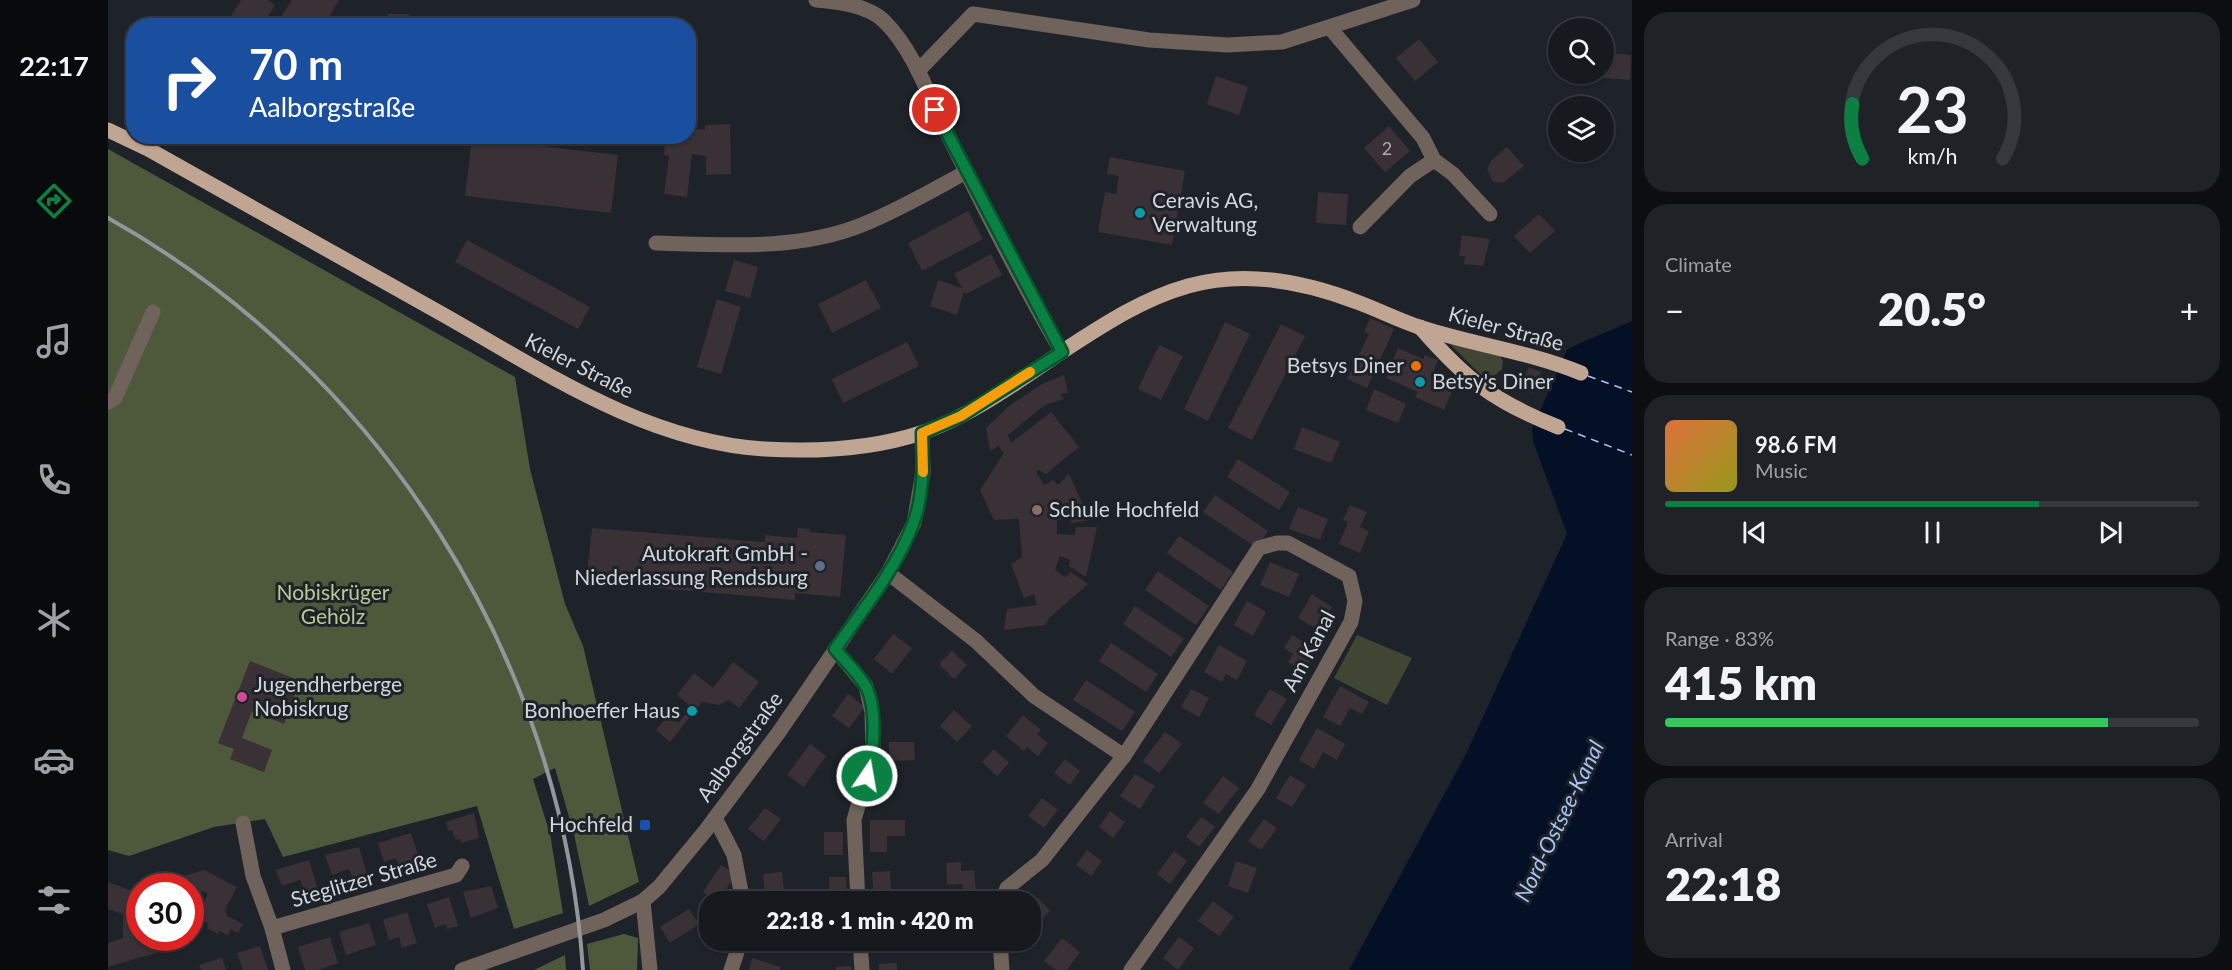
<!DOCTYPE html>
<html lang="en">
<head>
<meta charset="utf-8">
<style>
  :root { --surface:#161a1f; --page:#1f2328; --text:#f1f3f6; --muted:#9ea1a4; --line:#35383d; --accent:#0b8043 }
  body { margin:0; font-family:Lato,sans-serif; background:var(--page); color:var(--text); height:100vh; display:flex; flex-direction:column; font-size:22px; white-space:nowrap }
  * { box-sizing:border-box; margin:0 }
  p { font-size:20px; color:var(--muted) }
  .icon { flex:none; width:33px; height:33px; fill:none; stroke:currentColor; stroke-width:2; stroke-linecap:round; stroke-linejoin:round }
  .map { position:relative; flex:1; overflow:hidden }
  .sheet { display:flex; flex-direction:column; gap:12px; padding:12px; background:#0c0e11; width:600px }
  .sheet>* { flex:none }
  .top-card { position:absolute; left:18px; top:18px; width:570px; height:126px; border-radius:24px; box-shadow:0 2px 4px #0004,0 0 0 2px var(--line); background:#1a4fa0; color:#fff; overflow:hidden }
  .fabs { position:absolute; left:1440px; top:18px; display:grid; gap:12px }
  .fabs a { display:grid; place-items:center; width:66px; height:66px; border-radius:50%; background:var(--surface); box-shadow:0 2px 4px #0004,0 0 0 2px var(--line); font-size:30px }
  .speed { position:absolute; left:18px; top:873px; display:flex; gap:12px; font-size:30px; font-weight:700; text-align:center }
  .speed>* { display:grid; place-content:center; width:78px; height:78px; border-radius:50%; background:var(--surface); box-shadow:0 2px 4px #0004,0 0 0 2px var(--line); line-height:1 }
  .speed .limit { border:9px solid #d22; background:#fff; color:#111 }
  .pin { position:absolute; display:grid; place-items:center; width:51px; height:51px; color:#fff; margin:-26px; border:3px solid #fff; border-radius:50%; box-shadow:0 2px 6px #0007 }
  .me { position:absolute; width:66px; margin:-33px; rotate:12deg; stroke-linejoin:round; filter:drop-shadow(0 0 4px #0008) }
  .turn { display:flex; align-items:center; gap:21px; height:126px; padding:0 24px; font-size:27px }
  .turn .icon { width:78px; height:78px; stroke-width:2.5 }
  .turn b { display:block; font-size:42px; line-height:51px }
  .big { font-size:45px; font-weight:800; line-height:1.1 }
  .sheet .widget { flex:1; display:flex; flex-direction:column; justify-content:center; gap:9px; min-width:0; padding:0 21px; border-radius:24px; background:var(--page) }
  .sheet .dial { align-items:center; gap:0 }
  .dial svg { height:156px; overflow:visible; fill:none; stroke:var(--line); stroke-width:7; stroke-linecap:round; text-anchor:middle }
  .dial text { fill:var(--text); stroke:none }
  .song { display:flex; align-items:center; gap:18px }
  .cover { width:72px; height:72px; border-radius:9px; background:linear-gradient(135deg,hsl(20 70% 55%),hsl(60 70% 35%)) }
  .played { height:6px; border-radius:3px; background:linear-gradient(90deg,var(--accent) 70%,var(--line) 70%) }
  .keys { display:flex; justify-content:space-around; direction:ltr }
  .heat { display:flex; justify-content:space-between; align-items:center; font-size:33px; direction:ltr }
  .charge { height:9px; border-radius:4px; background:linear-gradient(90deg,#34c759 83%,var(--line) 0) }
  .trip { position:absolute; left:591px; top:891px; width:342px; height:60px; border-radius:24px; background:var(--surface); box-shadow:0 2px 4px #0004,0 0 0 2px var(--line); font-weight:800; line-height:60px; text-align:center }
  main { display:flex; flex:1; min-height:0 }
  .menu { display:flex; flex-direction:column; width:108px; justify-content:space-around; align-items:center; background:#090a0c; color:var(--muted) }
  .menu .icon { width:42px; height:42px }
  .menu .selected { color:var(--accent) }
  .menu b { font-size:27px; color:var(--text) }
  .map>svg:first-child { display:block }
  .green { fill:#404633 }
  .forest { fill:#4e583b }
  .water { fill:#041025 }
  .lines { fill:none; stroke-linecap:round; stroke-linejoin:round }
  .ferry { stroke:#a5c4f5; stroke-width:1.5; stroke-dasharray:8 6; stroke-linecap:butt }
  .building { fill:#393135 }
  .minor { stroke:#70635b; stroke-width:15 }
  .major { stroke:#bfa592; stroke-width:15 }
  .rail { stroke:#93979c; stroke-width:4 }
  .route-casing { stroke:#07532c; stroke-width:15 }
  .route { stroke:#0b8043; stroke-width:10 }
  .slow { stroke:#f59e0b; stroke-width:10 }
  .culture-dot { fill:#0f9aa8; stroke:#1e2329; stroke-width:2 }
  .food-dot { fill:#e8710a; stroke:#1e2329; stroke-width:2 }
  .education-dot { fill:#8d6e63; stroke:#1e2329; stroke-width:2 }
  .service-dot { fill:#5c6f8a; stroke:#1e2329; stroke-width:2 }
  .hotel-dot { fill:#d1479c; stroke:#1e2329; stroke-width:2 }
  .transit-dot { fill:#1a4fb4; stroke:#1e2329; stroke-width:2 }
  .labels { text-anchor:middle; stroke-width:6; stroke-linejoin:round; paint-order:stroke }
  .number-label { font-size:18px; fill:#acacb0 }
  .poi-label { font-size:21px; fill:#d2d5d9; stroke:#1e2329; text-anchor:start }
  .street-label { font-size:21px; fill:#d2d5d9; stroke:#1e2329 }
  .park-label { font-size:21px; fill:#b7ca92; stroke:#1e2329 }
  .water-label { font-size:22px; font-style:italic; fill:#a5c4f5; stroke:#1e2329 }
</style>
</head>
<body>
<main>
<nav class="menu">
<b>22:17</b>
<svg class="icon selected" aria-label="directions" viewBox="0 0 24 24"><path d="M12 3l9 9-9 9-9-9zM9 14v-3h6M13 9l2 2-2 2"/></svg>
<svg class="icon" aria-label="music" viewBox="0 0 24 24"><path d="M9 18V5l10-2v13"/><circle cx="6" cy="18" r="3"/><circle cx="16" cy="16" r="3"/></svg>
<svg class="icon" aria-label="phone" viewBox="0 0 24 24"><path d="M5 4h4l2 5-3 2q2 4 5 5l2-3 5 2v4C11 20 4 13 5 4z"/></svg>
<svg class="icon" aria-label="climate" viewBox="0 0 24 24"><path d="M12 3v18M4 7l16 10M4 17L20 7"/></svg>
<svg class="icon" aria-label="car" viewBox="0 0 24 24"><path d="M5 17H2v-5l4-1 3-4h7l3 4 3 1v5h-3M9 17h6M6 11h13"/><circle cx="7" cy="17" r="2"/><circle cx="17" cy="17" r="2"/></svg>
<svg class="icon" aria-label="filters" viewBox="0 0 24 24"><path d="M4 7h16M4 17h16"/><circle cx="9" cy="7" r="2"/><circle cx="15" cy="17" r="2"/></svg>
</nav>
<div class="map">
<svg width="1524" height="970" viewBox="0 0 1524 970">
  <rect width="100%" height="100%" fill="#1e2329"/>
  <g class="green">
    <path d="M1340,342L1390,352L1395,361L1394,369L1385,377L1372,374Z"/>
    <path d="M1249,635L1304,658L1279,705L1226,678Z"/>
  </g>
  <g class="forest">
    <path d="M0,149L407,377L422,469L457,604L475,646L531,882L481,906L466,834L447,768L425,779L442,834L455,913L406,929L369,806L175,857L157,819L106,827L21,856L0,850Z"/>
    <path d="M516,934L530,938L529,970H482L479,944Z"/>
    <path d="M457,955L458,970H426Z"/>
  </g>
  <path class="water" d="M1524,321V970H1241L1358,754L1459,534L1425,441L1424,429L1458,352L1461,348Z"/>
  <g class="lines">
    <g class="ferry">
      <path d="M1480,376L1524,392"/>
      <path d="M1457,429L1524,455"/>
    </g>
  </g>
  <g class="building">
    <path d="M133,0H160L167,5L154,26H117Z"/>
    <path d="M184,0H231L215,26H167Z"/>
    <path d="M280,14H301V26H279Z"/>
    <path d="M377,15L400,26H372Z"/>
    <path d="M455,21L482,24V26H454Z"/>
    <path d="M1311,39L1330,62L1307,81L1288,58Z"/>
    <path d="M1496,53L1523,55L1522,80L1468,76V74H1496Z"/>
    <path d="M1108,76L1140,87L1131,115L1099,104Z"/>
    <path d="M580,119L588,120L587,129L597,130V125L622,124L623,174L598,175V156L584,154L579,197L556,194L561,155H556L558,136H580Z"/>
    <path d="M1281,126L1302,151L1277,172L1256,148Z"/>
    <path d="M364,138L510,155L503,213L357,196Z"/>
    <path d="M1399,147L1416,166L1395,183L1385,182L1379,169L1383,161Z"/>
    <path d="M1002,157L1077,171L1064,245L990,232L997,192L1008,194L1011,176L999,174Z"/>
    <path d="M1210,192L1240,194L1238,225L1208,223Z"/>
    <path d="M860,211L875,239L814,271L800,243Z"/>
    <path d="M1431,214L1447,231L1422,253L1406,236Z"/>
    <path d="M1354,235L1382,239L1375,266L1356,264L1357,256H1351Z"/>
    <path d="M359,240L482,307L470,329L347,262Z"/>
    <path d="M883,254L894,275L858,294L856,292L849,315L822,306L830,280L854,288L846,274Z"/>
    <path d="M626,260L650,267L642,298L617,291Z"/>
    <path d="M758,280L773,308L724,333L710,304Z"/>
    <path d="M609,299L633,307L613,374L589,367Z"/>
    <path d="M1262,318L1286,329L1259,388L1239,379L1261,334L1256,332Z"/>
    <path d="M1117,322L1142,334L1100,421L1076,409Z"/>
    <path d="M1173,324L1197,336L1144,440L1120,428Z"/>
    <path d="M799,342L811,366L735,403L724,379Z"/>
    <path d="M1051,345L1075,356L1053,400L1030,389Z"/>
    <path d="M1290,348L1315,359L1317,355L1330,360L1324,376L1346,386L1336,410L1307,397L1310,392L1278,378Z"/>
    <path d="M1421,367L1433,372L1425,393L1412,388Z"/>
    <path d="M956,375L960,393L952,394L956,399L937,405L900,435L903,443L943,412L971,447L938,474L930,470L928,472L936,485L945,480L950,485L961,474L982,520L964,523L961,518L949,520V534L967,535L968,527H989L978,577L961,566L962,560L952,556L947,570L957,577L963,572L980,584L941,618L938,625L896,630L899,609L929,605L926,594L916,598L903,564L914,557L911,519L886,520L872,490L896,453L890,446L882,451L878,428L901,406L934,384Z"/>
    <path d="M1266,389L1298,404L1290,423L1258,410Z"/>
    <path d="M1194,427L1232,442L1223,463L1186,449Z"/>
    <path d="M1130,459L1182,492L1171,510L1119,477Z"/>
    <path d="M1107,495L1160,531L1149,548L1095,512Z"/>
    <path d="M1242,505L1259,512L1252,527L1261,531L1252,553L1231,544L1240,522L1235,520Z"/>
    <path d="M1190,507L1220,519L1212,540L1181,529Z"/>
    <path d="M484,528L657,542V535L689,538L690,528L702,529L701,532L738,535L732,597L687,593V600L478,582Z"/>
    <path d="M1071,536L1125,572L1113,590L1059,553Z"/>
    <path d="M1162,562L1191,574L1181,597L1152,585Z"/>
    <path d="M1050,571L1101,606L1088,625L1037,590Z"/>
    <path d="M1204,594L1224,607L1210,630L1190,618Z"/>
    <path d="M1139,601L1158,612L1145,636L1126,625Z"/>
    <path d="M1027,606L1076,639L1063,657L1015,624Z"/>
    <path d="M785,634L804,648L784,674L766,659Z"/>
    <path d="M1184,635L1209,650L1196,672L1180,662L1185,654L1176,648Z"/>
    <path d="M1003,643L1050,674L1038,692L991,661Z"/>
    <path d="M1111,645L1139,661L1129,680L1118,674L1114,682L1096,672Z"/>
    <path d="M844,651L859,665L846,679L831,664Z"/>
    <path d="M142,661L192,681L176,724L144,711L134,738L164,750L156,772L122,759L126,749L110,743Z"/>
    <path d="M625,662L651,682L631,708L621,700L611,705L594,702L562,742L548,730L560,715L570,723L584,707L569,695L586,673L605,688Z"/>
    <path d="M978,680L1027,712L1014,731L965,700Z"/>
    <path d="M1232,686L1261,702L1254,714L1242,708L1232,726L1215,717Z"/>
    <path d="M1083,689L1101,698L1091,717L1073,707Z"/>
    <path d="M1162,689L1179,699L1163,725L1146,715Z"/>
    <path d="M740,694L757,707L741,728L724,716Z"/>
    <path d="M846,710L864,726L849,742L832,726Z"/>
    <path d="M915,715L933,730L929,734L940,743L930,756L919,747L916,751L898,736Z"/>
    <path d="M1209,728L1237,744L1229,760L1215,752L1206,769L1191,760Z"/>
    <path d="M1057,732L1074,744L1051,773L1035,761Z"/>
    <path d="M781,742H806L807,760L781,761Z"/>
    <path d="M702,744L718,756L696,787L679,775Z"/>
    <path d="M886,749L901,763L889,776L874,762Z"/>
    <path d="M957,759L972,771L962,785L946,773Z"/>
    <path d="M1027,774L1047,786L1032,809L1012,796Z"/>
    <path d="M1182,775L1198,785L1184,807L1168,798Z"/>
    <path d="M1115,776L1131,788L1111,814L1095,803Z"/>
    <path d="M934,798L950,810L936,828L920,816Z"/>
    <path d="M657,808L673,819L656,841L640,829Z"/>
    <path d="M1002,811L1017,822L1005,838L991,827Z"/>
    <path d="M366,813L371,838L353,843L352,839L348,840L344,830L340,831L338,822Z"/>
    <path d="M1093,817L1107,827L1091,847L1078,837Z"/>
    <path d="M1156,819L1169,828L1153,850L1140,841Z"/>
    <path d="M762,820H797V836H779V852H762Z"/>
    <rect x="716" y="832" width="19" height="23"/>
    <path d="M303,833L312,861L291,868L288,858L276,862L270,843Z"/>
    <path d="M251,847L259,874L245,879L241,869L224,875L217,855Z"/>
    <path d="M979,850L994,861L983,876L968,865Z"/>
    <path d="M1066,851L1079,861L1062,884L1049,874Z"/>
    <path d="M201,860L210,889L197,893L192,880L174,886L168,870Z"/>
    <path d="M1128,861L1149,868L1140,893L1120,886Z"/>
    <path d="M853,862V871L866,870L868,892H855L854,884L839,885L838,863Z"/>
    <path d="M613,865L628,875L609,902L595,892Z"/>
    <path d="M96,870L129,887L117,909L119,916L135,924L130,933L123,929L120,935L111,931L110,934L99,928L101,924L88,917L100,894L95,891L82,895V886H41Z"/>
    <path d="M782,871L783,896L766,897L764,872Z"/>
    <path d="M674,872L677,899L658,901L655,874Z"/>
    <path d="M721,877H738L739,900L722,901Z"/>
    <path d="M0,882L25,891L32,889V938H51L55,951L0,967V943L15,938V914L0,909Z"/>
    <path d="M383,886L390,908L363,918L355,892Z"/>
    <path d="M341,897L350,926L339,929L338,924L327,928L319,904Z"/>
    <path d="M930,898L942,911L924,928L922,905Z"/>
    <path d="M1105,901L1126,917L1111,936L1090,921Z"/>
    <path d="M581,909L591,924L562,943L552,927Z"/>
    <path d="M299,912L309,943L294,948L291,937L281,940L275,920Z"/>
    <path d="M261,923L268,945L238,955L231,932Z"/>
    <path d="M222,937L230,963L210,970H197L190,947Z"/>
    <path d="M1071,937L1086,948L1070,970L1055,958Z"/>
    <path d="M954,938L972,952L959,970H948L936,961Z"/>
    <path d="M724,940H741L742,946L725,948Z"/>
    <path d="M770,940H785V942L770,943Z"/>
    <path d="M152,946L160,970H135L129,953Z"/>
    <path d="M114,958L118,970H93L91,965Z"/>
    <path d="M644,958L673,967L672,970H641Z"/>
    <path d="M789,963V970H771V964Z"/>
    <path d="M743,966L744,970H728V967Z"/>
  </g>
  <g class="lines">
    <g class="minor">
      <path d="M708,0C730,2 761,5 777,22C807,52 822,100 841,137C877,210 913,282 954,352"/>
      <path d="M1222,28L1315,138L1326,160L1345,174L1382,214"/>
      <path d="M810,71L865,14L1041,40L1120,45L1174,42L1305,0"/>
      <path d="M1252,227L1302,176L1326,160"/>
      <path d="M548,243C617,245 691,251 756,224C791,210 825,190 858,172"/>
      <path d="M0,402L7,398L45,312"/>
      <path d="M780,573L868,641L926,696L1016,756"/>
      <path d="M727,649L758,686L764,712L765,754L746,820L750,902"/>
      <path d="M607,818L626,855L635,902"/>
      <path d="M135,823L145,876L164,928"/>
      <path d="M535,901L542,970"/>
      <path d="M894,902L899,888L934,860L1016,756L1151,548L1169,543H1180L1241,576L1247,601L1243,622L1150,789L1023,970"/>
      <path d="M752,940L754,970"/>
      <path d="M892,940L894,970"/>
      <path d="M175,970L164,928L348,875L354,866"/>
      <path d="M354,970L496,920L535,901L551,887L598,830L671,732L780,573L806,523L815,472L814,433"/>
      <path d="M623,970L633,940"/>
    </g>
    <g class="major">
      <path d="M0,130L40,149C138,204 236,259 334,314C435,371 538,442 657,449C708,452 764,449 813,433C861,417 913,380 955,351C995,325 1034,299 1080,286C1137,270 1195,281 1249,302C1271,310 1292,321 1314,328C1367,345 1422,352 1473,373"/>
      <path d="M1312,327C1358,380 1385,401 1450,427"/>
    </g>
    <path class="rail" d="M0,218C273,371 454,658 475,970"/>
  </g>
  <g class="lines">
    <defs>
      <path id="route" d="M759,776C766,753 770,707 757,685C749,672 736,660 727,649C755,610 788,569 805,524C816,496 815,462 814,433L853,416L954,352L827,110"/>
    </defs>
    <use href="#route" class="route-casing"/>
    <use href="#route" class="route"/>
    <path class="slow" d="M815,472L814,433L853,416L922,372"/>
  </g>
  <g class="culture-dot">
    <circle cx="1032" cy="213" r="6"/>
    <circle cx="1312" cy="382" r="6"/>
    <circle cx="584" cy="711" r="6"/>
  </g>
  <circle class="food-dot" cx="1308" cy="366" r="6"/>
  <circle class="education-dot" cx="929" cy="510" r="6"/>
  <circle class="service-dot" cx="712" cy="566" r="6"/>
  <circle class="hotel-dot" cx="134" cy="697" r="6"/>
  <rect class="transit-dot" x="531" y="819" width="12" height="12" rx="3"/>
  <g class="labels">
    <g class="number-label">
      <text x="1279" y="155">2</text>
    </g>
    <g class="poi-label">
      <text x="1044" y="208">Ceravis AG,<tspan x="1044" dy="24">Verwaltung</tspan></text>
      <text x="1296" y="373" text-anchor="end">Betsys Diner</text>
      <text x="1324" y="389">Betsy's Diner</text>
      <text x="941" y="517">Schule Hochfeld</text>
      <text x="700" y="561" text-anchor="end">Autokraft GmbH -<tspan x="700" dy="24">Niederlassung Rendsburg</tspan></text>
      <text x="146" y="692">Jugendherberge<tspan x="146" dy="24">Nobiskrug</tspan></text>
      <text x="572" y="718" text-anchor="end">Bonhoeffer Haus</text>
      <text x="525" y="832" text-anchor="end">Hochfeld</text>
    </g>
    <g class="street-label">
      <text transform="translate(1398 329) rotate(15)" y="7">Kieler Straße</text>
      <text transform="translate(471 366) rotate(27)" y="7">Kieler Straße</text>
      <text transform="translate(1201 651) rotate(-62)" y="7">Am Kanal</text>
      <text transform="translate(632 747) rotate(-54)" y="7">Aalborgstraße</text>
      <text transform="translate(256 880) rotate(-16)" y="7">Steglitzer Straße</text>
    </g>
    <g class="park-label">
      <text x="225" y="600">Nobiskrüger<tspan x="225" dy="24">Gehölz</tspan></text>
    </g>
    <g class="water-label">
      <text transform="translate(1451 821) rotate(-64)" y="8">Nord-Ostsee-Kanal</text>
    </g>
  </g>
</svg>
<div class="fabs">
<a><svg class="icon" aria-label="search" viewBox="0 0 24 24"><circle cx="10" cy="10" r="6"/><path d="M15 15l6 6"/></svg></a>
<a><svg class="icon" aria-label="layers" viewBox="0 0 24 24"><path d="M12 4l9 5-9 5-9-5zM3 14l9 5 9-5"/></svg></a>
</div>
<div class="speed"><div class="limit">30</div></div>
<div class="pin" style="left:827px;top:110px;background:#d93025"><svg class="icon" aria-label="arrive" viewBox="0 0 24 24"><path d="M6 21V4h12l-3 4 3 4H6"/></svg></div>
<svg class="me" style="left:759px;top:776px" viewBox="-20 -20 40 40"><circle r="17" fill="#0b8043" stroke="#fff" stroke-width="3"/><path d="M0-11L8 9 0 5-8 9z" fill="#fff"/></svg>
<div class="trip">22:18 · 1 min · 420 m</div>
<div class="top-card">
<div class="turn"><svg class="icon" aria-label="right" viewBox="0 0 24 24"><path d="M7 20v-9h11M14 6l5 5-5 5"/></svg><div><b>70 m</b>Aalborgstraße</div></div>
</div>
</div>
<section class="sheet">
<div class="widget dial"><svg viewBox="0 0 100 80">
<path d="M14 69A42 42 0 1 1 86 69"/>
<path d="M14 69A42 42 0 0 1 9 41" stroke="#0b8043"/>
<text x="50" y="56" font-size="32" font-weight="700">23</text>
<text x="50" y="72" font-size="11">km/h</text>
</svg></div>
<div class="widget"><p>Climate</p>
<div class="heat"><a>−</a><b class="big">20.5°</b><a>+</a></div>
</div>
<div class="widget">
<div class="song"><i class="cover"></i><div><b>98.6 FM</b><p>Music</p></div></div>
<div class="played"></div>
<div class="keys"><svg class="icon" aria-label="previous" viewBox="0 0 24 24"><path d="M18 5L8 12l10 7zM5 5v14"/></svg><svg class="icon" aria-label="pause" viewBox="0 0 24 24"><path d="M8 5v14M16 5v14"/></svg><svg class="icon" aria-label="next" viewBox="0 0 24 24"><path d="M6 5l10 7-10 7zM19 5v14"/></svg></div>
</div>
<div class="widget"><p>Range · 83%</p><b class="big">415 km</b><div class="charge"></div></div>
<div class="widget"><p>Arrival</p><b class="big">22:18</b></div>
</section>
</main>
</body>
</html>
